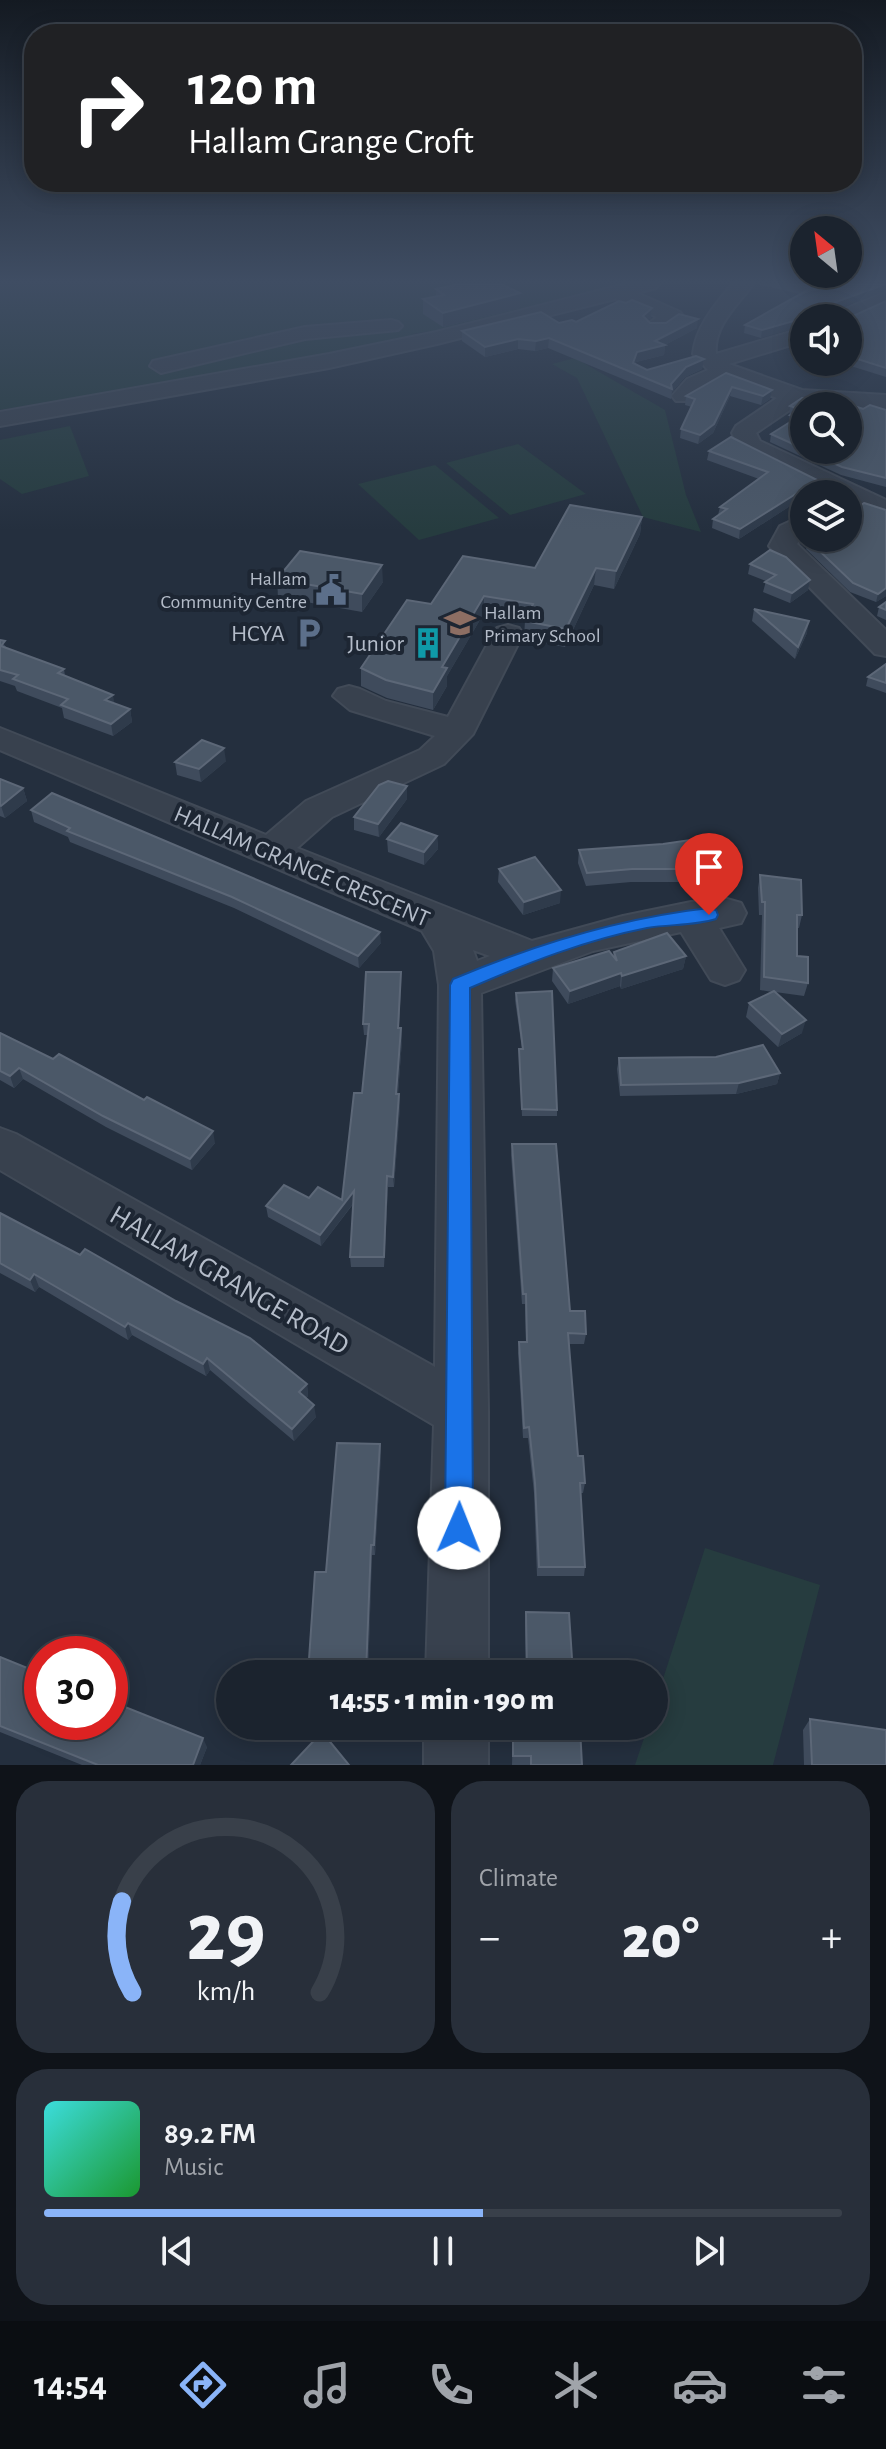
<!DOCTYPE html>
<html lang="en">
<head>
<meta charset="utf-8">
<style>
  :root { --surface:#1b232e; --page:#282f3a; --text:#f1f3f6; --muted:#a0a4aa; --line:#39404a; --accent:#8ab4f8 }
  body { margin:0; font-family:"Alegreya Sans",sans-serif; background:var(--page); color:var(--text); height:100vh; display:flex; flex-direction:column; font-size:30px; white-space:nowrap }
  * { box-sizing:border-box; margin:0 }
  p { font-size:26px; color:var(--muted) }
  .icon { flex:none; width:44px; height:44px; fill:none; stroke:currentColor; stroke-width:2; stroke-linecap:round; stroke-linejoin:round }
  .map { position:relative; height:1765px; overflow:hidden }
  .details { display:flex; flex-direction:column; gap:16px; padding:16px; background:#0f1319; flex:1 }
  .details>* { flex:none }
  .guide { position:absolute; left:24px; top:24px; width:838px; height:168px; border-radius:32px; box-shadow:0 4px 20px #0003,0 0 0 2px var(--line); background:#202124; color:#fff; overflow:hidden }
  .needle { width:52px; rotate:331deg }
  .fabs { position:absolute; left:790px; top:216px; display:grid; gap:16px }
  .fabs a { display:grid; place-items:center; width:72px; height:72px; border-radius:50%; background:var(--surface); box-shadow:0 4px 20px #0003,0 0 0 2px var(--line); font-size:40px }
  .speed { position:absolute; left:24px; top:1636px; display:flex; gap:16px; font-size:40px; font-weight:700; text-align:center }
  .speed>* { display:grid; place-content:center; width:104px; height:104px; border-radius:50%; background:var(--surface); box-shadow:0 4px 20px #0003,0 0 0 2px var(--line); line-height:1 }
  .speed .limit { border:12px solid #d22; background:#fff; color:#111 }
  .pin { position:absolute; display:grid; place-items:center; width:68px; height:68px; color:#fff; margin:-82px -34px; border-radius:50% 50% 50% 0; rotate:-45deg; box-shadow:0 0 8px #0007 }
  .pin .icon { rotate:45deg }
  .me { position:absolute; width:88px; margin:-44px; rotate:1deg; stroke-linejoin:round; filter:drop-shadow(0 0 6px #0008) }
  .turn { display:flex; align-items:center; gap:28px; height:168px; padding:0 32px; font-size:36px }
  .turn .icon { width:104px; height:104px; stroke-width:2.5 }
  .turn b { display:block; font-size:56px; line-height:68px }
  .big { font-size:60px; font-weight:800; line-height:1.1 }
  .details .widget { flex:1; display:flex; flex-direction:column; justify-content:center; gap:12px; min-width:0; padding:0 28px; border-radius:32px; background:var(--page) }
  .details .dial { align-items:center; gap:0 }
  .dial svg { height:208px; overflow:visible; fill:none; stroke:var(--line); stroke-width:7; stroke-linecap:round; text-anchor:middle }
  .dial text { fill:var(--text); stroke:none }
  .song { display:flex; align-items:center; gap:24px }
  .cover { width:96px; height:96px; border-radius:12px; background:linear-gradient(135deg,hsl(180 70% 55%),hsl(130 70% 35%)) }
  .played { height:8px; border-radius:4px; background:linear-gradient(90deg,var(--accent) 55%,var(--line) 55%) }
  .keys { display:flex; justify-content:space-around; direction:ltr }
  .heat { display:flex; justify-content:space-between; align-items:center; font-size:44px; direction:ltr }
  .details .tiles { flex:1; display:grid; gap:16px; grid-template-columns:1fr 1fr }
  .widget:last-child { grid-column:span 2 }
  .trip { position:absolute; left:216px; top:1660px; width:452px; height:80px; border-radius:40px; background:var(--surface); box-shadow:0 4px 20px #0003,0 0 0 2px var(--line); font-weight:800; line-height:80px; text-align:center }
  .tab-bar { display:flex; height:128px; justify-content:space-around; align-items:center; background:#0b0e12; color:var(--muted) }
  .tab-bar .icon { width:56px; height:56px }
  .tab-bar .active { color:var(--accent) }
  .tab-bar b { font-size:36px; color:var(--text) }
  .map>svg:first-child { display:block }
  .green { fill:#263c3f }
  .lines { fill:none; stroke-linecap:round; stroke-linejoin:round }
  .minor-casing { stroke:#414a57; stroke-width:4 }
  .minor { fill:#38414e; fill-rule:evenodd }
  .wall { fill:#3f4b5c }
  .shaded-wall { fill:#2f3b4b }
  .building { fill:#4b5868; stroke:#5c6777; stroke-width:2 }
  .route { fill:#1a73e8; stroke:#114b97; stroke-width:2 }
  .labels { text-anchor:middle; stroke-width:8; stroke-linejoin:round; paint-order:stroke }
  .far-poi-label { font-size:20px; fill:#b4bcc9; stroke:#1d2633; text-anchor:end }
  .poi-label { font-size:24px; fill:#b4bcc9; stroke:#1d2633; text-anchor:end }
  .street-label { font-size:24px; fill:#b4bcc9; stroke:#1d2633 }
  .near-street-label { font-size:28px; fill:#b4bcc9; stroke:#1d2633 }
</style>
</head>
<body>
<div class="map">
<svg width="886" height="1765" viewBox="0 0 886 1765">
  <rect width="100%" height="100%" fill="#242f3e"/>
  <g class="green">
    <path d="M0,284H623L457,327L411,334L425,335L313,359L0,410Z"/>
    <path d="M575,358L665,410L686,495L701,532L643,517L577,378L552,364Z"/>
    <path d="M70,426L89,476L22,494L0,479V440Z"/>
    <path d="M518,444L586,494L510,515L446,463Z"/>
    <path d="M435,465L499,518L419,540L358,484Z"/>
    <path d="M705,1548L820,1585L773,1765H635L648,1726H654V1707Z"/>
  </g>
  <g class="lines">
    <defs>
      <g id="minor">
        <path d="M625,284H659L656,288L637,293L680,312L683,316L663,330H649L645,326L657,317L615,299L437,344L329,368L0,426V412L329,354L436,332Z"/>
        <path d="M732,284H753C738,305 713,326 716,354L804,328V341L729,364L802,390L886,395V409L800,403L756,433L760,441L886,500V518L848,502V494H831L741,451L732,433L736,426L777,398L725,379L703,389L692,401H676L672,396L687,379L708,370L693,354C696,326 715,305 732,284Z"/>
        <path d="M886,292V305L848,322V318H830L833,314Z"/>
        <path d="M391,320L398,322L402,326L398,330L305,339L161,373L150,366L153,361L305,327Z"/>
        <path d="M804,515V534L797,544L886,630V656L875,654L769,546L780,526Z"/>
        <path d="M508,625L519,628L523,634L473,734L444,764L332,817L297,848L532,941L623,916L691,902L727,899L741,903L746,913L741,923L719,928L745,970L739,980L725,985L711,980L681,932L593,951L481,993L488,1411V1674H426L434,1425L0,1170V1128L16,1134L435,1367L439,985L434,951L422,931L0,750V728L266,835L306,801L420,750L435,736L350,710L333,696L338,689L349,686L360,689L386,701L448,717L493,634L497,628ZM473,950L490,956L477,961Z"/>
        <rect x="424" y="1726" width="64" height="39"/>
      </g>
    </defs>
    <use href="#minor" class="minor-casing"/>
    <use href="#minor" class="minor"/>
  </g>
  <g class="wall">
    <path d="M756,284H886L832,311L851,317L886,301V377L838,362H848V318H804L761,338L744,333L745,325L800,294Z"/>
    <path d="M436,289L520,293V308L443,327L423,314V299L436,296Z"/>
    <path d="M652,308L651,318L647,321L650,323L697,328L665,345L664,355L636,362V364L647,370L704,359L702,369L685,377L672,392L671,399L548,348L535,351L518,349L485,357L462,341V331L576,322Z"/>
    <path d="M804,336V351L792,348L794,340Z"/>
    <path d="M726,373L772,390L770,399L761,405L730,396L713,433L698,444L680,438L681,429L692,407L685,405L686,396Z"/>
    <path d="M790,406L886,410V487L841,475L770,442L771,434L789,423Z"/>
    <path d="M731,437L819,492L815,494H804V500L801,499L739,539L712,528L713,519L718,515L720,507L759,479L707,460L709,451Z"/>
    <path d="M642,517L640,534L614,589L594,585L565,647L524,639L525,620L484,613L447,676V686L433,710L387,698L361,686V668L431,604L535,568Z"/>
    <path d="M808,540L886,596L876,602L850,592L806,549Z"/>
    <path d="M750,564L810,580L808,590L790,603L763,592L766,581L748,574Z"/>
    <path d="M277,579L383,582L362,612L278,597Z"/>
    <path d="M886,602V620L877,616L879,607Z"/>
    <path d="M754,609L807,633L795,659L752,621Z"/>
    <path d="M0,640L7,648L64,669L65,676L115,704L130,709L132,722L113,736L64,718L62,708L17,691L15,686L0,681Z"/>
    <path d="M886,663V693L866,686L868,677Z"/>
    <path d="M226,761L201,782L177,775L175,762Z"/>
    <path d="M0,779L23,788L27,801L5,818L0,816Z"/>
    <path d="M407,799L379,837L354,830V817Z"/>
    <path d="M31,810L381,943L359,968L234,908L70,842L68,837L34,822Z"/>
    <path d="M437,836L438,849L424,865L388,852L387,839Z"/>
    <path d="M663,844L700,869L697,882H631L586,886L578,863L579,850Z"/>
    <path d="M499,869L560,903L523,915L498,882Z"/>
    <path d="M760,875L802,915L799,928H797V956L808,983L804,996L775,992L802,1033L778,1047L746,1017L749,1003L772,992L760,990L762,915H759L758,888Z"/>
    <path d="M614,952L686,956L683,969L621,989L620,986L568,1004L552,981L553,968L613,956Z"/>
    <path d="M401,983L399,1028H401L402,1040L398,1094H399L400,1105L394,1187H388L384,1267H351L350,1257L354,1203L321,1246L268,1217L266,1206L309,1198L342,1200L362,1093L367,1035H364L363,1024Z"/>
    <path d="M516,993L557,1110V1116H522L519,1056V1049H522L515,1000Z"/>
    <path d="M0,1033L215,1143L192,1170L106,1127L23,1079L14,1088L0,1080Z"/>
    <path d="M619,1058L780,1073L777,1084L736,1094L620,1096L617,1069Z"/>
    <path d="M512,1144L570,1311L586,1334L584,1344H568L578,1456L585,1483L583,1493H580L585,1567L584,1576H537L534,1493L528,1438H523L518,1353L519,1342H526L525,1304H522L511,1155Z"/>
    <path d="M0,1213L307,1384L308,1396L306,1398L316,1417L294,1441L210,1370L206,1376L132,1335L128,1340L39,1287L35,1292L0,1273Z"/>
    <path d="M380,1444L381,1455L375,1555H372L368,1674H308L326,1572Z"/>
    <path d="M526,1612L573,1674H526L525,1622Z"/>
    <path d="M0,1657L207,1747L200,1765H82L0,1732Z"/>
    <path d="M810,1719L886,1765H804L803,1730Z"/>
    <path d="M527,1726H575L582,1765H512L513,1727H527Z"/>
  </g>
  <g class="shaded-wall">
    <path d="M886,284V291L832,311L829,310L833,303Z"/>
    <path d="M520,293V308L443,327V313Z"/>
    <path d="M652,308L651,318L642,326L643,316Z"/>
    <path d="M698,319L697,328L665,345L664,355L636,362L632,373L633,363L637,352L655,341Z"/>
    <path d="M804,319V326L761,338L762,330Z"/>
    <path d="M549,338L548,348L535,351L536,341Z"/>
    <path d="M518,339V349L485,357V347Z"/>
    <path d="M704,359L702,369L685,377L672,392L671,384L686,367Z"/>
    <path d="M732,387L730,396L713,433L698,444L700,435Z"/>
    <path d="M772,390L770,399L761,405L763,396Z"/>
    <path d="M821,482L819,492L815,494H807L808,492Z"/>
    <path d="M802,490L801,499L739,539L740,529Z"/>
    <path d="M642,517L640,534L614,589L616,571Z"/>
    <path d="M382,565L383,582L362,612V594Z"/>
    <path d="M596,568L594,585L565,647L566,629Z"/>
    <path d="M810,580L808,590L790,603L792,593Z"/>
    <path d="M886,588V596L876,602L878,594Z"/>
    <path d="M484,596V613L447,676V686L433,710V692L442,667Z"/>
    <path d="M809,621L807,633L795,659L798,647Z"/>
    <path d="M113,695L115,707L105,700Z"/>
    <path d="M130,709L132,722L113,736L111,724Z"/>
    <path d="M224,748L226,761L201,782L199,769Z"/>
    <path d="M407,786V799L379,837L378,824Z"/>
    <path d="M23,788L27,801L5,818L1,806Z"/>
    <path d="M437,836L438,849L424,865V852Z"/>
    <path d="M561,890L560,903L523,915L524,902Z"/>
    <path d="M380,932L381,943L359,968L358,956Z"/>
    <path d="M686,956L683,969L621,989L622,976Z"/>
    <path d="M621,973L620,986L568,1004L570,991Z"/>
    <path d="M806,1020L802,1033L778,1047L782,1034Z"/>
    <path d="M401,1028L402,1040L397,1105L396,1094Z"/>
    <path d="M19,1068L23,1079L14,1088L10,1076Z"/>
    <path d="M780,1073L777,1084L736,1094L739,1083Z"/>
    <path d="M399,1094L400,1105L394,1187L393,1177Z"/>
    <path d="M213,1131L215,1143L192,1170L190,1159Z"/>
    <path d="M387,1176L388,1187L384,1267V1257Z"/>
    <path d="M354,1191L355,1201L321,1246L320,1235Z"/>
    <path d="M34,1274L39,1287L35,1292L30,1280Z"/>
    <path d="M128,1323L132,1335L128,1340L125,1327Z"/>
    <path d="M207,1358L210,1370L206,1376L203,1364Z"/>
    <path d="M307,1384L308,1396L301,1404L299,1392Z"/>
    <path d="M314,1405L316,1417L294,1441L292,1429Z"/>
    <path d="M380,1444L381,1455L375,1555L374,1545Z"/>
    <path d="M371,1545L372,1555L368,1674H366Z"/>
    <path d="M203,1738L207,1747L200,1765H193Z"/>
  </g>
  <g class="building">
    <path d="M459,284H501L520,293L443,313L423,299L444,295L436,289Z"/>
    <path d="M792,284H886L833,303L829,310L847,313L851,317L886,301V368L848,356V318H804L762,330L745,325L811,288Z"/>
    <path d="M632,300L652,308L643,316L650,323H666L679,314L698,319L655,341L665,345L637,352L633,363L647,370L696,356L704,359L686,367L671,384L672,389L549,338L536,341L518,339L485,347L462,331L541,312L559,323L572,320L576,322L619,301L626,303Z"/>
    <path d="M804,336V343L794,340Z"/>
    <path d="M726,373L772,390L763,396L732,387L714,424L700,435L681,429L695,399L686,396Z"/>
    <path d="M802,398L836,400L863,409L870,405L886,410V478L842,467L805,450H848V406H804V449L771,434L798,417L790,415L799,409L790,406Z"/>
    <path d="M731,437L821,482L808,492L802,490L740,529L713,519L727,509L720,507L768,472L709,451Z"/>
    <path d="M864,503L886,510V588L878,594L853,583L808,540L812,538H848V514Z"/>
    <path d="M570,505L642,517L616,571L596,568L566,629L525,621L533,604L484,596L442,667L447,668L433,692L386,680L361,668L407,600L431,604L463,556L535,568Z"/>
    <path d="M770,550L786,557L810,580L792,593L765,582L776,575L750,564Z"/>
    <path d="M300,551L382,565L362,594L277,579Z"/>
    <path d="M886,602V610L879,607Z"/>
    <path d="M754,609L809,621L798,647Z"/>
    <path d="M0,640L5,641L1,646L64,669L58,673L113,695L105,700L130,709L111,724L61,705L68,699L13,679L18,675L0,670Z"/>
    <path d="M886,664V683L868,677Z"/>
    <path d="M202,740L224,748L199,769L175,762Z"/>
    <path d="M0,779L23,788L1,806L0,805Z"/>
    <path d="M388,781L407,786L378,824L354,817L379,785Z"/>
    <path d="M52,793L380,932L358,956L232,897L67,831L70,828L31,810Z"/>
    <path d="M401,823L437,836L424,852L387,839Z"/>
    <path d="M690,840L700,869H632L587,873L579,850L663,844Z"/>
    <path d="M535,857L561,890L524,902L499,869Z"/>
    <path d="M760,875L801,880L802,915H797V956L808,957V983L764,977L765,902H762Z"/>
    <path d="M667,933L686,956L622,976L621,973L570,991L553,968L609,951L617,961L614,952Z"/>
    <path d="M366,972H401L398,1028H401L396,1094H399L393,1177L387,1176L384,1257H350L354,1191L320,1235L266,1206L284,1185L309,1198L318,1187L342,1200L354,1093H362L369,1024H363Z"/>
    <path d="M552,991L557,1110L522,1109L519,1049H523L516,993Z"/>
    <path d="M774,991L806,1020L782,1034L749,1003Z"/>
    <path d="M0,1033L53,1059L59,1054L144,1100L147,1097L213,1131L190,1159L103,1116L19,1068L10,1076L0,1071Z"/>
    <path d="M763,1045L780,1073L739,1083L621,1085L619,1058L716,1057Z"/>
    <path d="M512,1144H556L570,1311H585L586,1334L568,1333L578,1456H583L585,1483H580L585,1567H539L535,1483L529,1427L524,1428L519,1342H527L526,1294H523Z"/>
    <path d="M0,1213L80,1255L85,1249L176,1301L250,1338L307,1384L299,1392L314,1405L292,1429L207,1358L203,1364L128,1323L125,1327L34,1274L30,1280L0,1263Z"/>
    <path d="M337,1443L380,1444L374,1545H371L366,1674H308L315,1572H326Z"/>
    <path d="M526,1612L569,1613L573,1674H527Z"/>
    <path d="M0,1657L42,1674V1722H110V1701L203,1738L193,1765H98L0,1726Z"/>
    <path d="M810,1719L886,1730V1765H812Z"/>
    <path d="M529,1726H575V1728H580L582,1765H531V1756H513V1727H529Z"/>
    <path d="M322,1732L349,1765H291Z"/>
  </g>
  <linearGradient id="sky" x2="0" y2="1"><stop stop-color="#141a22"/><stop offset="0.53" stop-color="#3f4d63"/><stop offset="1" stop-color="#3f4d63" stop-opacity="0"/></linearGradient>
  <rect width="886" height="531" fill="url(#sky)"/>
  <path class="route" d="M709,908L716,910L718,915L716,919C694,926 670,924 647,928C586,940 527,963 470,988L473,1528L469,1538L459,1542L449,1538L445,1528L450,985L453,979C536,944 619,918 709,908Z"/>
  <defs>
    <symbol id="civic-bare" viewBox="-9 -9 18 18"><path d="M-.6-6.5H3V-4.5H.6V-3L4-1V1h2V6H-6V1h2V-1L-.6-3ZM-1.2 2.5V6h2.4V2.5Z" fill="#5c6f8a" stroke="#1d2633" stroke-width="2.5" paint-order="stroke"/></symbol>
    <symbol id="school-bare" viewBox="-9 -9 18 18"><path d="M0-5L7-2L0 1L-7-2ZM-4 1L0 2.5L4 1V4Q0 6-4 4Z" fill="#8d6e63" stroke="#1d2633" stroke-width="2.5" paint-order="stroke"/></symbol>
    <symbol id="parking-bare" viewBox="-9 -9 18 18"><path d="M-3.5-5.5H1a3.5 3.5 0 0 1 0 7H-1V5.5H-3.5ZM-1-3.4V-.6H.8a1.4 1.4 0 0 0 0-2.8Z" fill="#5c6f8a" stroke="#1d2633" stroke-width="2.5" paint-order="stroke"/></symbol>
    <symbol id="building-bare" viewBox="-9 -9 18 18"><path d="M-4-6H4V6H1V3H-1V6H-4ZM-2.5-4.3h1.7v1.8h-1.7ZM.8-4.3h1.7v1.8H.8ZM-2.5-1h1.7V.8h-1.7ZM.8-1h1.7V.8H.8Z" fill="#0f9aa8" stroke="#1d2633" stroke-width="2.5" paint-order="stroke"/></symbol>
  </defs>
  <g fill-rule="evenodd">
    <use href="#civic-bare" x="309" y="568" width="44" height="44"/>
    <use href="#school-bare" x="438" y="601" width="44" height="44"/>
    <use href="#parking-bare" x="287" y="611" width="44" height="44"/>
    <use href="#building-bare" x="406" y="621" width="44" height="44"/>
  </g>
  <g class="labels">
    <g class="far-poi-label">
      <text x="307" y="585">Hallam<tspan x="307" dy="23">Community Centre</tspan></text>
      <text x="484" y="619" text-anchor="start">Hallam<tspan x="484" dy="23">Primary School</tspan></text>
    </g>
    <g class="poi-label">
      <text x="285" y="641">HCYA</text>
      <text x="404" y="651">Junior</text>
    </g>
    <g class="street-label">
      <text transform="translate(302 866) rotate(23)" y="8">HALLAM GRANGE CRESCENT</text>
    </g>
    <g class="near-street-label">
      <text transform="translate(230 1279) rotate(30)" y="10">HALLAM GRANGE ROAD</text>
    </g>
  </g>
</svg>
<div class="fabs">
<a><svg class="needle" viewBox="-14 -14 28 28"><path d="M0-13l5 13h-10z" fill="#e53935"/><path d="M0 13l5-13h-10z" fill="#a0a4aa"/></svg></a>
<a><svg class="icon" aria-label="sound" viewBox="0 0 24 24"><path d="M4 9h4l5-4v14l-5-4H4zM17 9q2 3 0 6"/></svg></a>
<a><svg class="icon" aria-label="search" viewBox="0 0 24 24"><circle cx="10" cy="10" r="6"/><path d="M15 15l6 6"/></svg></a>
<a><svg class="icon" aria-label="layers" viewBox="0 0 24 24"><path d="M12 4l9 5-9 5-9-5zM3 14l9 5 9-5"/></svg></a>
</div>
<div class="speed"><div class="limit">30</div></div>
<div class="pin" style="left:709px;top:915px;background:#d93025"><svg class="icon" aria-label="arrive" viewBox="0 0 24 24"><path d="M6 21V4h12l-3 4 3 4H6"/></svg></div>
<svg class="me" style="left:459px;top:1528px" viewBox="-20 -20 40 40"><circle r="19" fill="#fff"/><path d="M0-13L10 11 0 6-10 11z" fill="#1a73e8"/></svg>
<div class="trip">14:55 · 1 min · 190 m</div>
<div class="guide">
<div class="turn"><svg class="icon" aria-label="right" viewBox="0 0 24 24"><path d="M7 20v-9h11M14 6l5 5-5 5"/></svg><div><b>120 m</b>Hallam Grange Croft</div></div>
</div>
</div>
<section class="details">
<div class="tiles">
<div class="widget dial"><svg viewBox="0 0 100 80">
<path d="M14 69A42 42 0 1 1 86 69"/>
<path d="M14 69A42 42 0 0 1 10 34" stroke="#8ab4f8"/>
<text x="50" y="56" font-size="32" font-weight="700">29</text>
<text x="50" y="72" font-size="11">km/h</text>
</svg></div>
<div class="widget"><p>Climate</p>
<div class="heat"><a>−</a><b class="big">20°</b><a>+</a></div>
</div>
<div class="widget">
<div class="song"><i class="cover"></i><div><b>89.2 FM</b><p>Music</p></div></div>
<div class="played"></div>
<div class="keys"><svg class="icon" aria-label="previous" viewBox="0 0 24 24"><path d="M18 5L8 12l10 7zM5 5v14"/></svg><svg class="icon" aria-label="pause" viewBox="0 0 24 24"><path d="M8 5v14M16 5v14"/></svg><svg class="icon" aria-label="next" viewBox="0 0 24 24"><path d="M6 5l10 7-10 7zM19 5v14"/></svg></div>
</div>
</div>
</section>
<nav class="tab-bar">
<b>14:54</b>
<svg class="icon active" aria-label="directions" viewBox="0 0 24 24"><path d="M12 3l9 9-9 9-9-9zM9 14v-3h6M13 9l2 2-2 2"/></svg>
<svg class="icon" aria-label="music" viewBox="0 0 24 24"><path d="M9 18V5l10-2v13"/><circle cx="6" cy="18" r="3"/><circle cx="16" cy="16" r="3"/></svg>
<svg class="icon" aria-label="phone" viewBox="0 0 24 24"><path d="M5 4h4l2 5-3 2q2 4 5 5l2-3 5 2v4C11 20 4 13 5 4z"/></svg>
<svg class="icon" aria-label="climate" viewBox="0 0 24 24"><path d="M12 3v18M4 7l16 10M4 17L20 7"/></svg>
<svg class="icon" aria-label="car" viewBox="0 0 24 24"><path d="M5 17H2v-5l4-1 3-4h7l3 4 3 1v5h-3M9 17h6M6 11h13"/><circle cx="7" cy="17" r="2"/><circle cx="17" cy="17" r="2"/></svg>
<svg class="icon" aria-label="filters" viewBox="0 0 24 24"><path d="M4 7h16M4 17h16"/><circle cx="9" cy="7" r="2"/><circle cx="15" cy="17" r="2"/></svg>
</nav>
</body>
</html>
